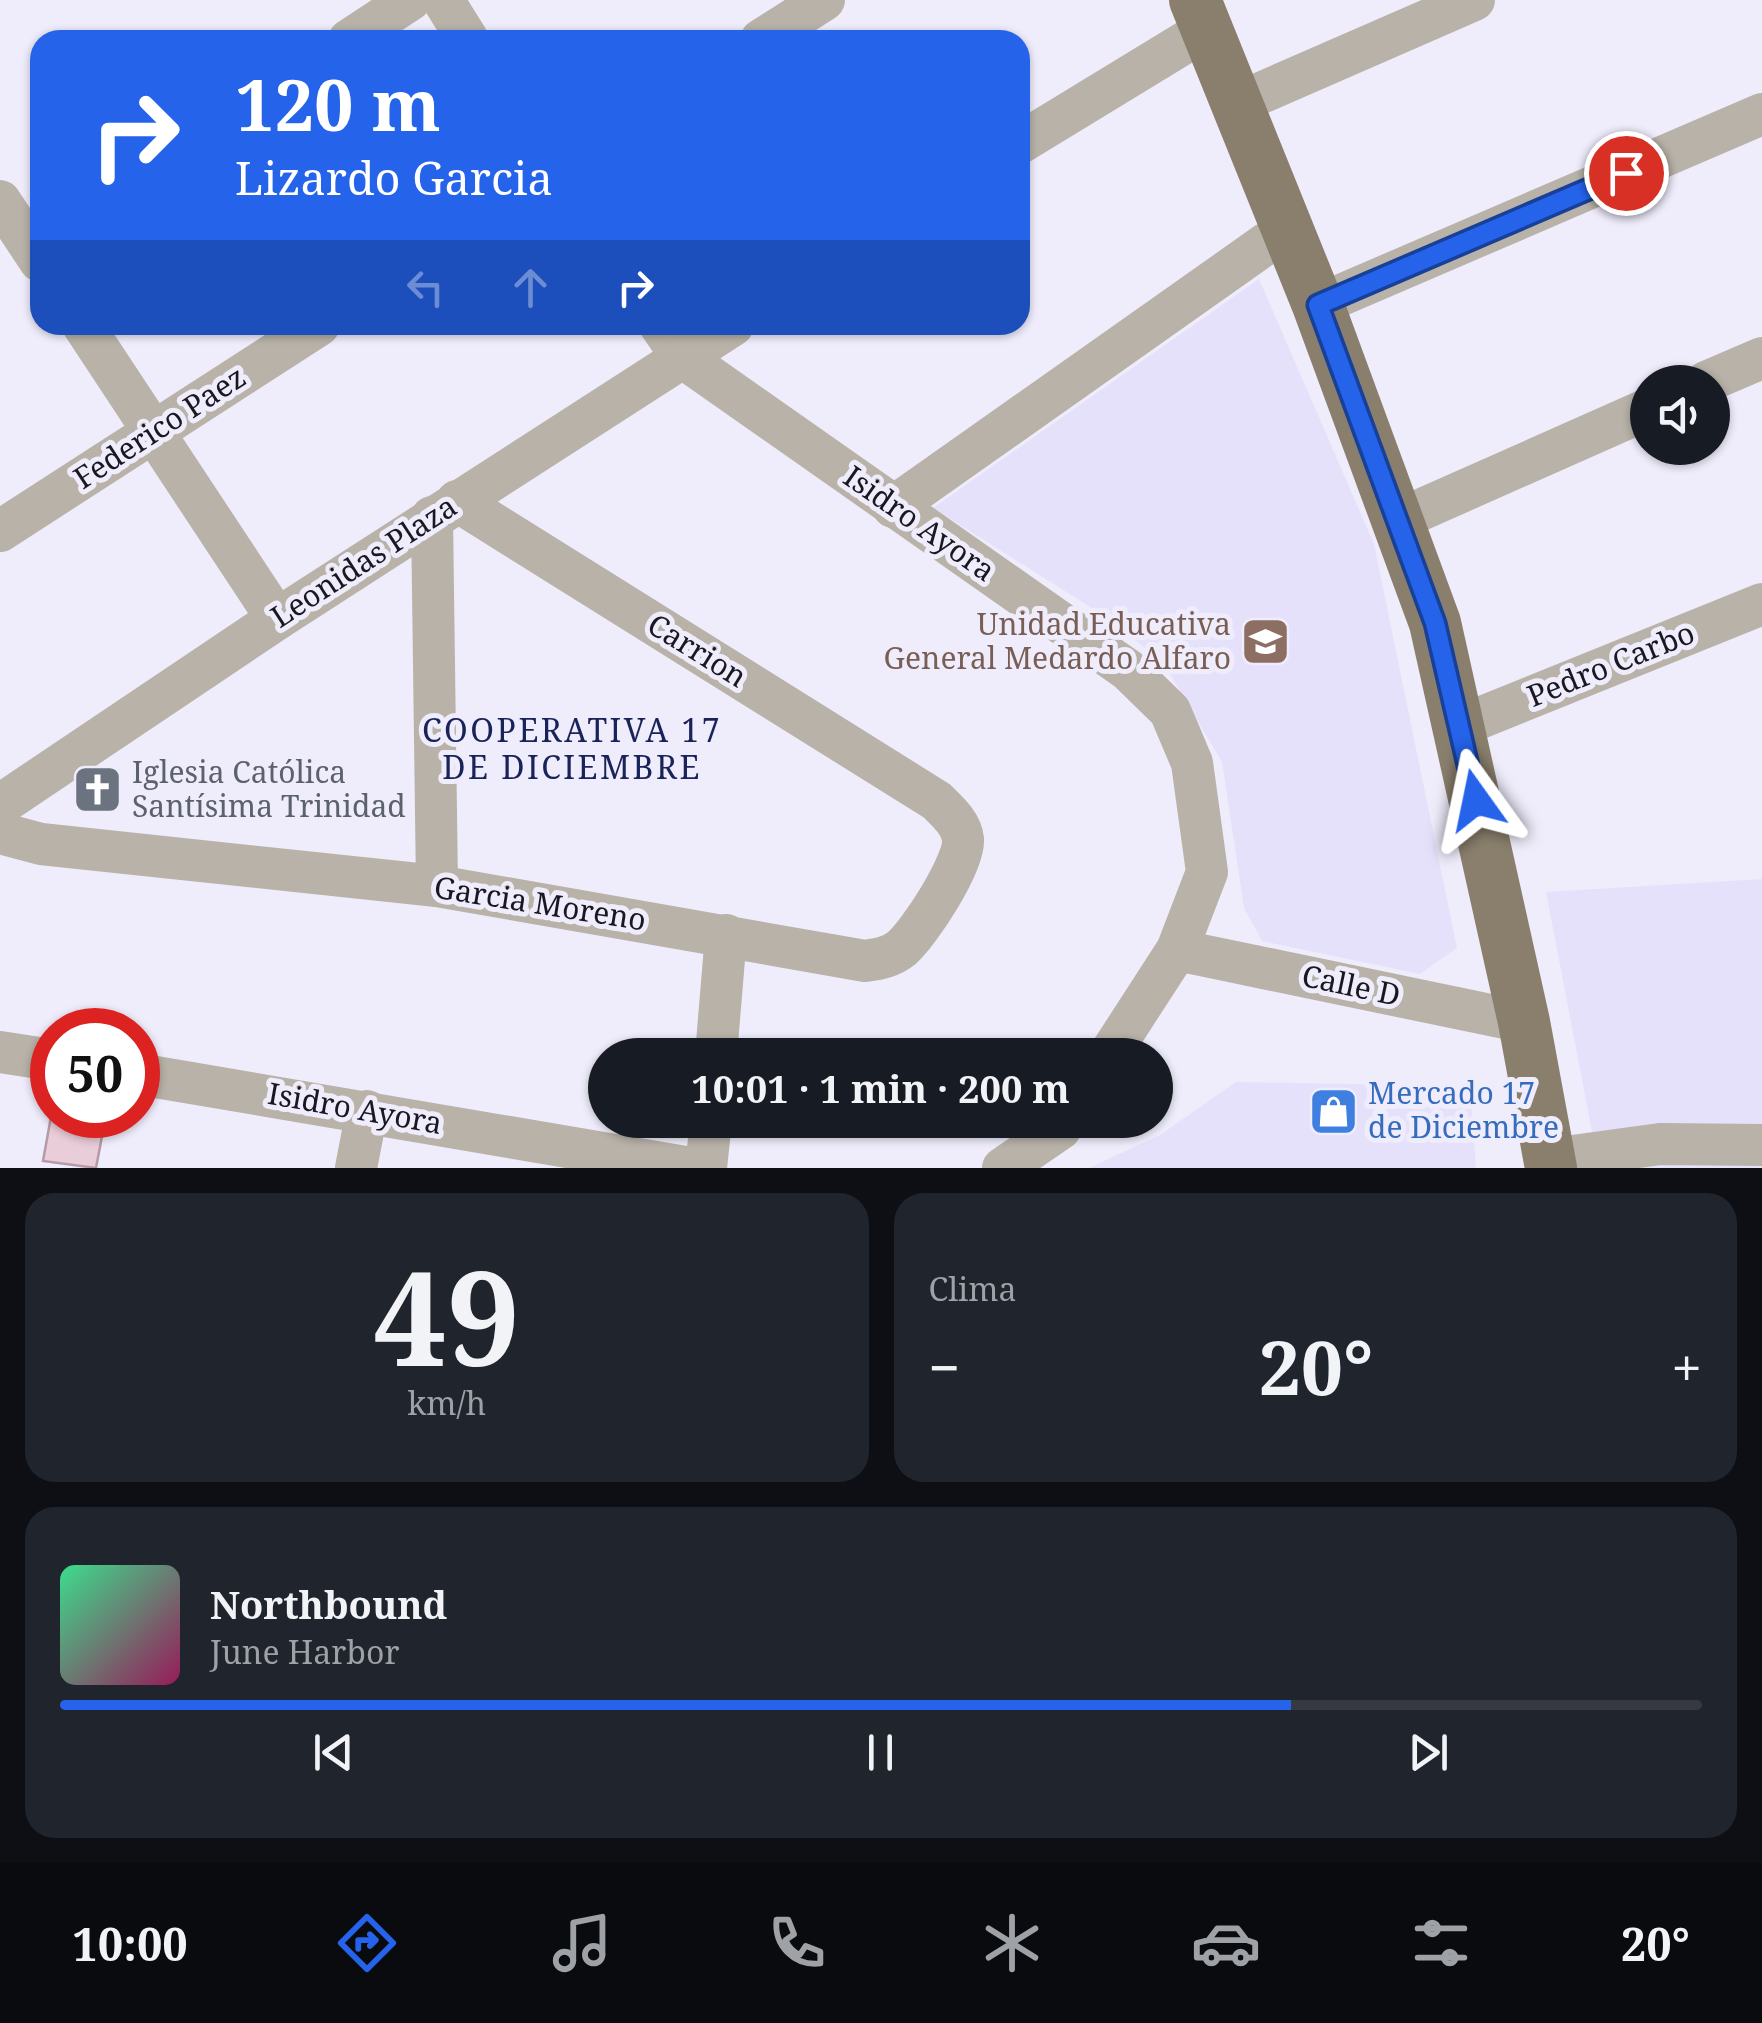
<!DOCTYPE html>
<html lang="es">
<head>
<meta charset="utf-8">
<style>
  :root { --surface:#171b24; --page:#20242c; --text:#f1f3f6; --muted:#9ea1a6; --line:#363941; --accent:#2563eb }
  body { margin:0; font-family:"Noto Serif",serif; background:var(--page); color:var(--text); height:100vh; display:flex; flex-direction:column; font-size:38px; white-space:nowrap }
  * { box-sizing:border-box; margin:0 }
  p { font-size:32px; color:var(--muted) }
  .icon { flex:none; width:55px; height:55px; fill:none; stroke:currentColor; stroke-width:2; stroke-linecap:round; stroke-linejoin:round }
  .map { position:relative; height:1168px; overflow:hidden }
  .details { display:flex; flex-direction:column; gap:25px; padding:25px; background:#0d0f14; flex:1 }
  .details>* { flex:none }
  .top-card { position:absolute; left:30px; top:30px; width:1000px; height:305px; border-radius:30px; box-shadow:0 2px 8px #0004; background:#2563eb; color:#fff; overflow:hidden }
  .tools { position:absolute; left:1630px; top:365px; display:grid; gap:20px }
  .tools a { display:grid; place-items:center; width:100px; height:100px; border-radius:50%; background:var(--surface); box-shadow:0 2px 8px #0004; font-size:50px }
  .speed { position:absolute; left:30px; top:1008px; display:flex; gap:20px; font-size:50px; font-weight:700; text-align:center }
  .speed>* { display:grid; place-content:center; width:130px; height:130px; border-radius:50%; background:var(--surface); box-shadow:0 2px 8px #0004; line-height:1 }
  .speed .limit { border:15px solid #d22; background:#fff; color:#111 }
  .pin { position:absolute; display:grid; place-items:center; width:85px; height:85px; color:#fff; margin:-42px; border:5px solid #fff; border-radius:50%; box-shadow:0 2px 10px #0007 }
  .me { position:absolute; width:110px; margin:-55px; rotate:348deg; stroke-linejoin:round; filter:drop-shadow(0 0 8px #0008) }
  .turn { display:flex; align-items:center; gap:35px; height:210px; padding:0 40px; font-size:45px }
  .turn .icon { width:130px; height:130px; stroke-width:2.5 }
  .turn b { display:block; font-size:70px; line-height:85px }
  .lanes { display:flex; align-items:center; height:95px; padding:0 40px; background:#0003; justify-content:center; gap:50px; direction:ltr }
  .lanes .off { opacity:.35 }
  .big { font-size:75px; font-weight:700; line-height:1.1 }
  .details .tile { flex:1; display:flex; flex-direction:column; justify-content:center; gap:15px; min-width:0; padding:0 35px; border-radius:30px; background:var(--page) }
  .details .dial { align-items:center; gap:0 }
  .dial b { font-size:130px; line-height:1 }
  .song { display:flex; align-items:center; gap:30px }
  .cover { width:120px; height:120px; border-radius:15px; background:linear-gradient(135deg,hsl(150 70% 55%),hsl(330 70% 35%)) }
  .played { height:10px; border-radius:5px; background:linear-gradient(90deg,var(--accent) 75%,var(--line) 75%) }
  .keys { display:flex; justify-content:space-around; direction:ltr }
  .heat { display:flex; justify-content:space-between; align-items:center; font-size:55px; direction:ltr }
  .details .tiles { flex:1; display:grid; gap:25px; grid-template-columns:1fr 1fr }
  .tile:last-child { grid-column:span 2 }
  .trip { position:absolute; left:588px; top:1038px; width:585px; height:100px; border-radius:50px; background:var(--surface); box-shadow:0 2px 8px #0004; font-weight:700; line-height:100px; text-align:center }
  .tab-bar { display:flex; height:160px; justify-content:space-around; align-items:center; background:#090b0e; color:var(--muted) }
  .tab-bar .icon { width:70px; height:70px }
  .tab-bar .selected { color:var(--accent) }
  .tab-bar b { font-size:45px; color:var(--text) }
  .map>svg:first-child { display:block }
  .built { fill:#e6e1fb }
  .building { fill:#e9cdd9; stroke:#b59ba7; stroke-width:2.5 }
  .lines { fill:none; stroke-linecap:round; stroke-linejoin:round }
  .minor { stroke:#b8b2a8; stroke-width:42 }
  .major { stroke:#8a7f6d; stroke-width:52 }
  .route-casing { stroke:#184099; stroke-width:25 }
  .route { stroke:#2563eb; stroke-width:18 }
  .labels { text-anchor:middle; stroke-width:10; stroke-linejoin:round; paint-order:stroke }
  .street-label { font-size:30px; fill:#191720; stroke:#efecfb }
  .education-label { font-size:30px; fill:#785e54; stroke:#efecfb; text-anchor:end }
  .worship-label { font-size:30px; fill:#5b616d; stroke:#efecfb; text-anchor:start }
  .shop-label { font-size:30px; fill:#366cbe; stroke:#efecfb; text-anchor:start }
  .neighbourhood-label { font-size:32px; letter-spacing:2.5px; fill:#192259; stroke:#efecfb }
</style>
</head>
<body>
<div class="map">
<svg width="1762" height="1168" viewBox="0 0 1762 1168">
  <rect width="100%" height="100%" fill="#efecfb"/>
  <g class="built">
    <path d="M1259,279L1374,544L1457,948L1420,974L1262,941L1244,908L1222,762L1164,664L1111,620L933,508Z"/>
    <path d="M1762,879V1168H1599L1546,892Z"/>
    <path d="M1236,1082L1470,1086L1476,1168H1089L1160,1135Z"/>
  </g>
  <path class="building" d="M52,1111V1115H106L96,1168L43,1161Z"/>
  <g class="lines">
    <g class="minor">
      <path d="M443,0L468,40"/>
      <path d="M349,40L410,0"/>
      <path d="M761,40L824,0"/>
      <path d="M1238,103L1474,0"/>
      <path d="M1020,143L1207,29"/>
      <path d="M0,201L40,261"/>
      <path d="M1318,305L1762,114"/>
      <path d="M83,325L277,619"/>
      <path d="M660,325L682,357L1128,670L1170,711L1192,763L1207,872L1177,950L1109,1055"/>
      <path d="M1706,382L1762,358"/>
      <path d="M893,507L1267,243L1289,232"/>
      <path d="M432,517L437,886"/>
      <path d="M1400,519L1648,409"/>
      <path d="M0,531L319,325"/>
      <path d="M1460,726L1762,604"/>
      <path d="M0,805L277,619L733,325"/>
      <path d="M0,833L41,844L437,886L865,961C879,959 891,957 902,948C920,932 965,863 963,839C961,823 948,812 937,801L457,501"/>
      <path d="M1177,950L1524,1022"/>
      <path d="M0,1052L52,1060"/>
      <path d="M716,1055L726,935"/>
      <path d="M138,1074L691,1168"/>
      <path d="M1551,1159L1660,1144L1762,1145"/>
      <path d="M356,1168L367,1111"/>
      <path d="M706,1168L711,1120"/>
      <path d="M1003,1168L1060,1129L1066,1120"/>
    </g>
    <path class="major" d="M1195,0L1318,305L1435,623L1524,1022L1551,1168"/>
  </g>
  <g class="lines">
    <defs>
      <path id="route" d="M1476,800L1435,623L1318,305L1626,173"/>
    </defs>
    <use href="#route" class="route-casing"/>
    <use href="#route" class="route"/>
  </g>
  <defs>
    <symbol id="school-square" viewBox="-11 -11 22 22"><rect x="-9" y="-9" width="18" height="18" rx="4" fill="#8d6e63" stroke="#efecfb"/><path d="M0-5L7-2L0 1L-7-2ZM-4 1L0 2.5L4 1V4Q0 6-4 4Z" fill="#fff"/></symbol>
    <symbol id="church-square" viewBox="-11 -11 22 22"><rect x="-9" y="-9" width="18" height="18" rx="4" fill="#6b7280" stroke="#efecfb"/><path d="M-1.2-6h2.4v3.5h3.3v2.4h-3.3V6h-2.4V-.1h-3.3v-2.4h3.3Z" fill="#fff"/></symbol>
    <symbol id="shop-square" viewBox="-11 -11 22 22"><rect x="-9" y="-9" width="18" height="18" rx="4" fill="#3f7fe0" stroke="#efecfb"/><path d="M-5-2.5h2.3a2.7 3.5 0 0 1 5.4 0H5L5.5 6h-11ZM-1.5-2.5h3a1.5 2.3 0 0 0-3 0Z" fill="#fff"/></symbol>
  </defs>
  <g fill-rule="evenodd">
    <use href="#school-square" x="1238" y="614" width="55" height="55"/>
    <use href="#church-square" x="70" y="762" width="55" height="55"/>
    <use href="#shop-square" x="1306" y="1084" width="55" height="55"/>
  </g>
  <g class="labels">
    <g class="street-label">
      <text transform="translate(160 428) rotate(-33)" y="10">Federico Paez</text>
      <text transform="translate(919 524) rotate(35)" y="10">Isidro Ayora</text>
      <text transform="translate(364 562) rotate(-33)" y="10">Leonidas Plaza</text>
      <text transform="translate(697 651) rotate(32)" y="10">Carrion</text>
      <text transform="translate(1611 665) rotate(-22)" y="10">Pedro Carbo</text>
      <text transform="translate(540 904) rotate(9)" y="10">Garcia Moreno</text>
      <text transform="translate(1351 986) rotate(12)" y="10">Calle D</text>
      <text transform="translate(355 1109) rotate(10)" y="10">Isidro Ayora</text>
    </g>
    <g class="education-label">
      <text x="1231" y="635">Unidad Educativa<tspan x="1231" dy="34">General Medardo Alfaro</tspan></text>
    </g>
    <g class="worship-label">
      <text x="132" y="783">Iglesia Católica<tspan x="132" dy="34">Santísima Trinidad</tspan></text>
    </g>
    <g class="shop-label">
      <text x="1368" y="1104">Mercado 17<tspan x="1368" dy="34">de Diciembre</tspan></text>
    </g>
    <g class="neighbourhood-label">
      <text x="572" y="742">COOPERATIVA 17<tspan x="572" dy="37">DE DICIEMBRE</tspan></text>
    </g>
  </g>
</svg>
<div class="tools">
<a><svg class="icon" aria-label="sound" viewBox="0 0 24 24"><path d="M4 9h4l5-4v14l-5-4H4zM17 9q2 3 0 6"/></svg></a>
</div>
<div class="speed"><div class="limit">50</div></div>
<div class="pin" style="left:1626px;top:173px;background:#d93025"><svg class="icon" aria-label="arrive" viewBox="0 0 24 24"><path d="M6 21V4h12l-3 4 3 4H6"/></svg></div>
<svg class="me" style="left:1476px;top:800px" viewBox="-20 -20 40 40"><path d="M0-17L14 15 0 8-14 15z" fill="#2563eb" stroke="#fff" stroke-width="4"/></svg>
<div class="trip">10:01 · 1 min · 200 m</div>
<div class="top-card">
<div class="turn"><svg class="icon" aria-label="right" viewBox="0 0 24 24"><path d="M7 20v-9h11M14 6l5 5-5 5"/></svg><div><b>120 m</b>Lizardo Garcia</div></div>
<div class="lanes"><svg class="icon off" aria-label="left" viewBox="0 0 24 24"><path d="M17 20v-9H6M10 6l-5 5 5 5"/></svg><svg class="icon off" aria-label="ahead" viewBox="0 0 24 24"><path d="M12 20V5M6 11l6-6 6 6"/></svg><svg class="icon" aria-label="right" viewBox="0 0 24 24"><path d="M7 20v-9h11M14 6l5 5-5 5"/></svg></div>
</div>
</div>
<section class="details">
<div class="tiles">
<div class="tile dial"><b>49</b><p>km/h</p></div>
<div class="tile"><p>Clima</p>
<div class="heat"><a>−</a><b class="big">20°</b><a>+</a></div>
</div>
<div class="tile">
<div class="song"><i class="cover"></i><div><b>Northbound</b><p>June Harbor</p></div></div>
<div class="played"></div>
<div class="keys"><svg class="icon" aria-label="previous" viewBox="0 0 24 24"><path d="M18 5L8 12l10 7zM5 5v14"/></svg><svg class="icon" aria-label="pause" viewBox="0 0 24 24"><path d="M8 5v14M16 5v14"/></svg><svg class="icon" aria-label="next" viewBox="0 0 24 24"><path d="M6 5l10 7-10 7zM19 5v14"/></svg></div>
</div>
</div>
</section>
<nav class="tab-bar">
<b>10:00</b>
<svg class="icon selected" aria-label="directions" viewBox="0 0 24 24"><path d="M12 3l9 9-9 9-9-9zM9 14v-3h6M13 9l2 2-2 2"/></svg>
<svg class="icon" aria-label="music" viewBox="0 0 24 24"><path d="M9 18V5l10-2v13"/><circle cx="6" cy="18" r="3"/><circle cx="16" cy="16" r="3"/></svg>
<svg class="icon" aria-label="phone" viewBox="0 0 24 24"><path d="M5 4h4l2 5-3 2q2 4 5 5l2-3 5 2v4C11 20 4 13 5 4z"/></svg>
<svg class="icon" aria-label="climate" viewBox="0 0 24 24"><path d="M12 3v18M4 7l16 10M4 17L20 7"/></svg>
<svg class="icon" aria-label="car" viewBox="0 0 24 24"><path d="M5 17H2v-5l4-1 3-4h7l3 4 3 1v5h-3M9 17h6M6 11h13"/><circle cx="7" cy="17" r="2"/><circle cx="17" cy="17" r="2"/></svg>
<svg class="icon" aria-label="filters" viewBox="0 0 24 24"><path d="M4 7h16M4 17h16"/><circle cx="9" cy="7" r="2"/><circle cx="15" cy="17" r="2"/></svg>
<b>20°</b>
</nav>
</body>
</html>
